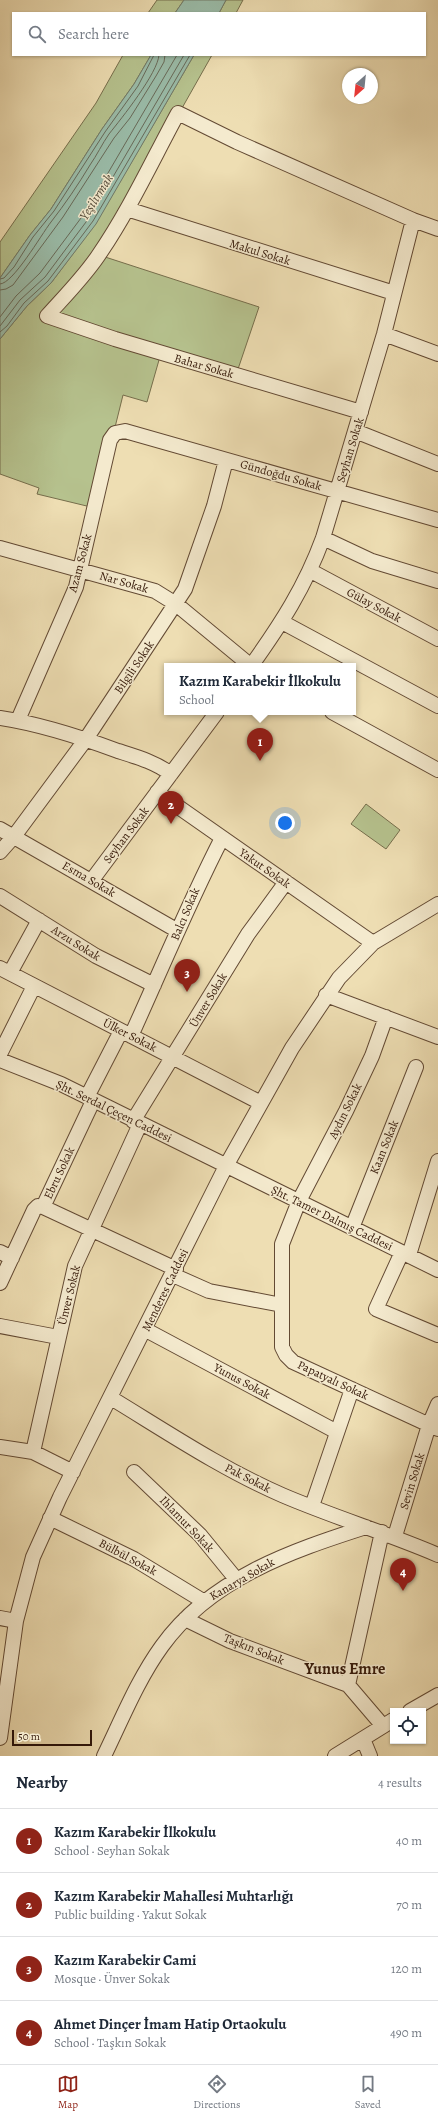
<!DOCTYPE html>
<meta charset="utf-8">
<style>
:root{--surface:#fff;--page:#f6f6f7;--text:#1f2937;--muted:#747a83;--line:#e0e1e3;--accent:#8f2418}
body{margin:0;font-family:Alegreya,serif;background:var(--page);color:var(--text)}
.controls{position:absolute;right:12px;bottom:12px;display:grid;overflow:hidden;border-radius:0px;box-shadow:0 1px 3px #0004}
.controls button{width:36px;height:36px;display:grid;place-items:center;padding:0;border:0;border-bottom:1px solid var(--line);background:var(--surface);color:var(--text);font:20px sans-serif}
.compass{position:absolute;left:342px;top:68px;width:36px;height:36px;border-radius:50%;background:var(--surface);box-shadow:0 1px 3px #0004;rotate:207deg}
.scale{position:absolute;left:12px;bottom:10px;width:80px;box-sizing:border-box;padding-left:4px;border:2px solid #351909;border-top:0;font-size:11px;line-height:14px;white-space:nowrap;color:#351909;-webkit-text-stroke:3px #f4eace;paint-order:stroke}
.you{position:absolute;left:285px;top:823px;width:14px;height:14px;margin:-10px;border:3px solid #fff;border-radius:50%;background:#1a73e8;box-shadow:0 0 0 6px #1a73e833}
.badge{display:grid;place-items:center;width:26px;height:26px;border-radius:50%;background:var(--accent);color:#fff;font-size:13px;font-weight:700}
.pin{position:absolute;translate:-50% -33px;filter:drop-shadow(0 1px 2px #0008)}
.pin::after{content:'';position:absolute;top:21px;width:14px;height:12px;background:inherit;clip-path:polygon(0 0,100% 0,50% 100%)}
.popup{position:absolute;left:164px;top:663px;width:192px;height:52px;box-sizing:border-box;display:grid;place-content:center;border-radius:0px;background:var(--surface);filter:drop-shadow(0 1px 3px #0005);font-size:13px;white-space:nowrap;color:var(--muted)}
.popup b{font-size:15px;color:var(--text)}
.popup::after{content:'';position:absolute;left:50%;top:100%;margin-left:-8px;border:8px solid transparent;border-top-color:var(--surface)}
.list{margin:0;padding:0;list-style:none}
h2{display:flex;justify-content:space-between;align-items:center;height:52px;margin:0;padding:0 16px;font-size:17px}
h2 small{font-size:13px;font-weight:400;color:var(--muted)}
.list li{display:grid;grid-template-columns:26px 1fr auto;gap:12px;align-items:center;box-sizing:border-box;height:64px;padding:0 16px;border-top:1px solid var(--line)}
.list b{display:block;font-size:15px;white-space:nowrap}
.list p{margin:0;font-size:13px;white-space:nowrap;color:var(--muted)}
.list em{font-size:13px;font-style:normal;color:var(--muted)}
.icon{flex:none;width:22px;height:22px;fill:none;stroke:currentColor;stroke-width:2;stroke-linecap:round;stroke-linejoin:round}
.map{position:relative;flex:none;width:438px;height:1756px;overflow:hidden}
.search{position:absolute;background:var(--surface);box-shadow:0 1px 3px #0004;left:12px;right:12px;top:12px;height:44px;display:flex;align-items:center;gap:10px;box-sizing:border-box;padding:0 14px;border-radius:0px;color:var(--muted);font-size:15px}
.sheet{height:308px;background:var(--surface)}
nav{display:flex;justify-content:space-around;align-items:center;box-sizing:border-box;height:56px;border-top:1px solid var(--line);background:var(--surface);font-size:11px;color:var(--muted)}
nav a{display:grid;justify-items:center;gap:2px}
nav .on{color:var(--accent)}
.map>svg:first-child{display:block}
.green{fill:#b6c28e;stroke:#766e4c}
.water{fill:#9abca9;stroke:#727b69}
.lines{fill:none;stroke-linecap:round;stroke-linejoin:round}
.shore{stroke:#686a59;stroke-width:1}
.minor-casing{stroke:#634a34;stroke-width:16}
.minor{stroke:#f4eace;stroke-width:14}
.labels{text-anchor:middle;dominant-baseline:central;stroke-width:3;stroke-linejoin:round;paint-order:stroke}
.street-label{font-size:12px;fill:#351909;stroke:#f4eace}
.water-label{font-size:13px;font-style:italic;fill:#534a39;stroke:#f4eace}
.district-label{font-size:16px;font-weight:bold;fill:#351909;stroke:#f4eace}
</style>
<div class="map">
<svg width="438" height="1756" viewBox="0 0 438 1756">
<rect width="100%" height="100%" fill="#eedeb3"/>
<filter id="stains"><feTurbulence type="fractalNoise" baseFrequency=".005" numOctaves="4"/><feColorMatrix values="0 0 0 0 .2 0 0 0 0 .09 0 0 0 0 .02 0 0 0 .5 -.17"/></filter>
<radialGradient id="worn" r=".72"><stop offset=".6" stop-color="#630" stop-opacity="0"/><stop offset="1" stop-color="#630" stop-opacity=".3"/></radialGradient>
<path class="green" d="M 157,0 L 184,0 L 175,13 L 148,13 Z
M 226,0 L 243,0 L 236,13 L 219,13 Z
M 123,55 L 151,55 L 134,84 L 102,129 L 51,209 L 30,235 L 0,278 L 0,242 L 96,103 Z
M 194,55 L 212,55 L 99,255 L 259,307 L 236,375 L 161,353 L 147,402 L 123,395 L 95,508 L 37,494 L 39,488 L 0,474 L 0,339 L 27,306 L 51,283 L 96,223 Z
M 366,804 L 400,830 L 386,849 L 351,824 Z"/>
<path class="water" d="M 184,0 L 226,0 L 219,13 L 175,13 Z
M 151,55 L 194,55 L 96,224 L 51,283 L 27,306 L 0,339 L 0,278 L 30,235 L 51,209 L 102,129 L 134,84 Z"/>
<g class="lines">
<path class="shore" d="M 0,279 L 4,278 L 14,267 L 33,237 L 54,211 L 105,132 L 138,86 L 154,55
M 0,284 C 13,284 41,235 51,222 C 65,204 78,185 90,165 C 97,155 102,144 109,134 C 121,119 158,73 159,55
M 0,290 L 6,289 L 13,285 L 63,217 L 114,138 L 130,118 L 156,76 L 164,62 L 165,55
M 0,317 L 16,296 L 40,273 L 84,214 L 177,55
M 0,326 L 20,300 L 45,277 L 89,218 L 184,55
M 0,332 L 7,326 L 24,303 L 48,281 L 93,221 L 190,55"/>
<g class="minor-casing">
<path id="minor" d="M 127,209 L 394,293
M 384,334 L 438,354
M 361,412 L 115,339 L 47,316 C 64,297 83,278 98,256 C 129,211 152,161 178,113 L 237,142 L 413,220 L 438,229
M 355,431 L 438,464
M 323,538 L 372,561 L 438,581
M 0,548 L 155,591 L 176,604 L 251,666
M 311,571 L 438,639
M 282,622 L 438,706
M 251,666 C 281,624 305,587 323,538 L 384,334 L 413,220
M 332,712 L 438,770
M 0,718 C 40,724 80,737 118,751 C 137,757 155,762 171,774
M 18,720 L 76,587 L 110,440 L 115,433 L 125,431 L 438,520
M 157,792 L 373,943
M 0,829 L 178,931
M 0,852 L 15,835 L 86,739 L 185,589 L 214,506 L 226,460
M 92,880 L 217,712
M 0,896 L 96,956 L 154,985
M 0,968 L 261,1103
M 10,973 L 39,920
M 326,995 L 438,1037
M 386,1017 L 372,1056 L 346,1111 L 299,1201 L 282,1244 L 282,1347 L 286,1355 L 293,1362 L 438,1429
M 131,1036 C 161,970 189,902 222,838
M 0,1054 L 34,986
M 0,1060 L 61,1084 L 438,1270
M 87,1097 L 121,1031
M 133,1121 L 248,934 L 286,882
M 43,1207 L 176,1269
M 352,1228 L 416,1067
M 0,1252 L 12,1258
M 402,1252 L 376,1309 L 438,1335
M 409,1255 L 438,1161
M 173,1275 L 209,1291 L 282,1305
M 0,1283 L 34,1210 L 38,1206 L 43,1207 L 93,1101
M 0,1326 L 58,1337
M 146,1330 L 337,1432
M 111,1398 C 167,1432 222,1469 282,1495 C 333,1517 387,1533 438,1555
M 0,1447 L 33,1452 L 73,1472
M 33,1452 L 75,1266 L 140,1124
M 134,1472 L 200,1535 L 236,1579
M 312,1506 L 352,1389
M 50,1518 L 134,1559 L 203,1601
M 382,1532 L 348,1685 L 383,1726
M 395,1536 L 429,1425 L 438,1404
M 0,1618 L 16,1621
M 185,1619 L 230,1641 L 348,1685
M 410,1711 L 438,1695
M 0,1738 L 16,1621 L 33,1557 L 60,1497 L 226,1166 L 292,1048 L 339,978 L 373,943 L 438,904
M 363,1739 L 370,1756
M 104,1756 C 122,1719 138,1679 162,1646 C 210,1579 291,1551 366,1527
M 335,1756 L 393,1720"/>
</g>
<use href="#minor" class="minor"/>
</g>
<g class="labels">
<g class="street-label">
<text transform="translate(260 252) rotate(17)">Makul Sokak</text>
<text transform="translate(204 366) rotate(16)">Bahar Sokak</text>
<text transform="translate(350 450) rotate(-73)">Seyhan Sokak</text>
<text transform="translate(281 475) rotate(16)">Gündoğdu Sokak</text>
<text transform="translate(80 563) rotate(-75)">Azam Sokak</text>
<text transform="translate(124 582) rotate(16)">Nar Sokak</text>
<text transform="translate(374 605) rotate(28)">Gülay Sokak</text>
<text transform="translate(134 667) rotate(-56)">Bilgili Sokak</text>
<text transform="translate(126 835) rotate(-53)">Seyhan Sokak</text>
<text transform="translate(265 868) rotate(35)">Yakut Sokak</text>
<text transform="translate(89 879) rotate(30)">Esma Sokak</text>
<text transform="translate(185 914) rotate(-67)">Balcı Sokak</text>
<text transform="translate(76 943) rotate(32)">Arzu Sokak</text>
<text transform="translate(208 1000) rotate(-59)">Ünver Sokak</text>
<text transform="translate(130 1035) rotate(27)">Ülker Sokak</text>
<text transform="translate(114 1111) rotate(26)">Şht. Serdal Çeçen Caddesi</text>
<text transform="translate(345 1111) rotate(-64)">Aydın Sokak</text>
<text transform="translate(384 1147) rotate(-68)">Kaan Sokak</text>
<text transform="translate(59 1173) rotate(-65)">Ebru Sokak</text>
<text transform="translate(332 1218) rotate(26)">Şht. Tamer Dalmış Caddesi</text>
<text transform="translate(165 1290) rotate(-64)">Menderes Caddesi</text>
<text transform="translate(69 1295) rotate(-76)">Ünver Sokak</text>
<text transform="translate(333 1380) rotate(25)">Papatyalı Sokak</text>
<text transform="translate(242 1381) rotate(28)">Yunus Sokak</text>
<text transform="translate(248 1478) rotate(27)">Pak Sokak</text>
<text transform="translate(412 1481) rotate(-73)">Sevin Sokak</text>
<text transform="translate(187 1524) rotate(46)">Ihlamur Sokak</text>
<text transform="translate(128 1557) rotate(28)">Bülbül Sokak</text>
<text transform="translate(242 1579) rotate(-30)">Kanarya Sokak</text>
<text transform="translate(254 1649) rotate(22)">Taşkın Sokak</text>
</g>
<g class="water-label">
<text transform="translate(96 197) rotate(-58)">Yeşilırmak</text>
</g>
<g class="district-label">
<text x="345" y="1669">Yunus Emre</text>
</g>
</g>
<rect width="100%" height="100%" filter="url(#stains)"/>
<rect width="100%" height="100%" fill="url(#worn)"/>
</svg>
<div class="controls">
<button><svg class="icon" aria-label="locate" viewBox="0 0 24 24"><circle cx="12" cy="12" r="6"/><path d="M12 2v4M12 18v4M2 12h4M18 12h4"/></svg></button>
</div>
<svg class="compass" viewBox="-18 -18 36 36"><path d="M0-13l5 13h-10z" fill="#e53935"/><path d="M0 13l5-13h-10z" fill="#747a83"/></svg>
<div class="scale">50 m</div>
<div class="you"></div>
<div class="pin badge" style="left:260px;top:761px">1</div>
<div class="popup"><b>Kazım Karabekir İlkokulu</b>School</div>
<div class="pin badge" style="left:171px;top:824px">2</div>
<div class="pin badge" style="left:187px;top:992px">3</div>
<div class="pin badge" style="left:403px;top:1591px">4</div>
<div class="search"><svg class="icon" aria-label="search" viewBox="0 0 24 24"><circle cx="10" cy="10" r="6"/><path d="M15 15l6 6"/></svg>Search here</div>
</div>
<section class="sheet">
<h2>Nearby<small>4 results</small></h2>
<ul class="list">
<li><span class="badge">1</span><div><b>Kazım Karabekir İlkokulu</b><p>School · Seyhan Sokak</p></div><em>40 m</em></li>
<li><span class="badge">2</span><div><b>Kazım Karabekir Mahallesi Muhtarlığı</b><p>Public building · Yakut Sokak</p></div><em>70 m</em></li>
<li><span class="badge">3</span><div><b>Kazım Karabekir Cami</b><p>Mosque · Ünver Sokak</p></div><em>120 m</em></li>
<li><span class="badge">4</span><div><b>Ahmet Dinçer İmam Hatip Ortaokulu</b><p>School · Taşkın Sokak</p></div><em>490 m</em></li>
</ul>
</section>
<nav>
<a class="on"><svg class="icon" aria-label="map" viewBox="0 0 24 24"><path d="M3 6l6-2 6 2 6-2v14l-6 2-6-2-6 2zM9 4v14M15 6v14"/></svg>Map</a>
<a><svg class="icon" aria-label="directions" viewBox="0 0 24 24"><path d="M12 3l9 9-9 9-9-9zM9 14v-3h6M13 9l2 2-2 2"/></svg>Directions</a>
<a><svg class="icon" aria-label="saved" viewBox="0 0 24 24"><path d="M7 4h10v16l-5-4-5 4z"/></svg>Saved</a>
</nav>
